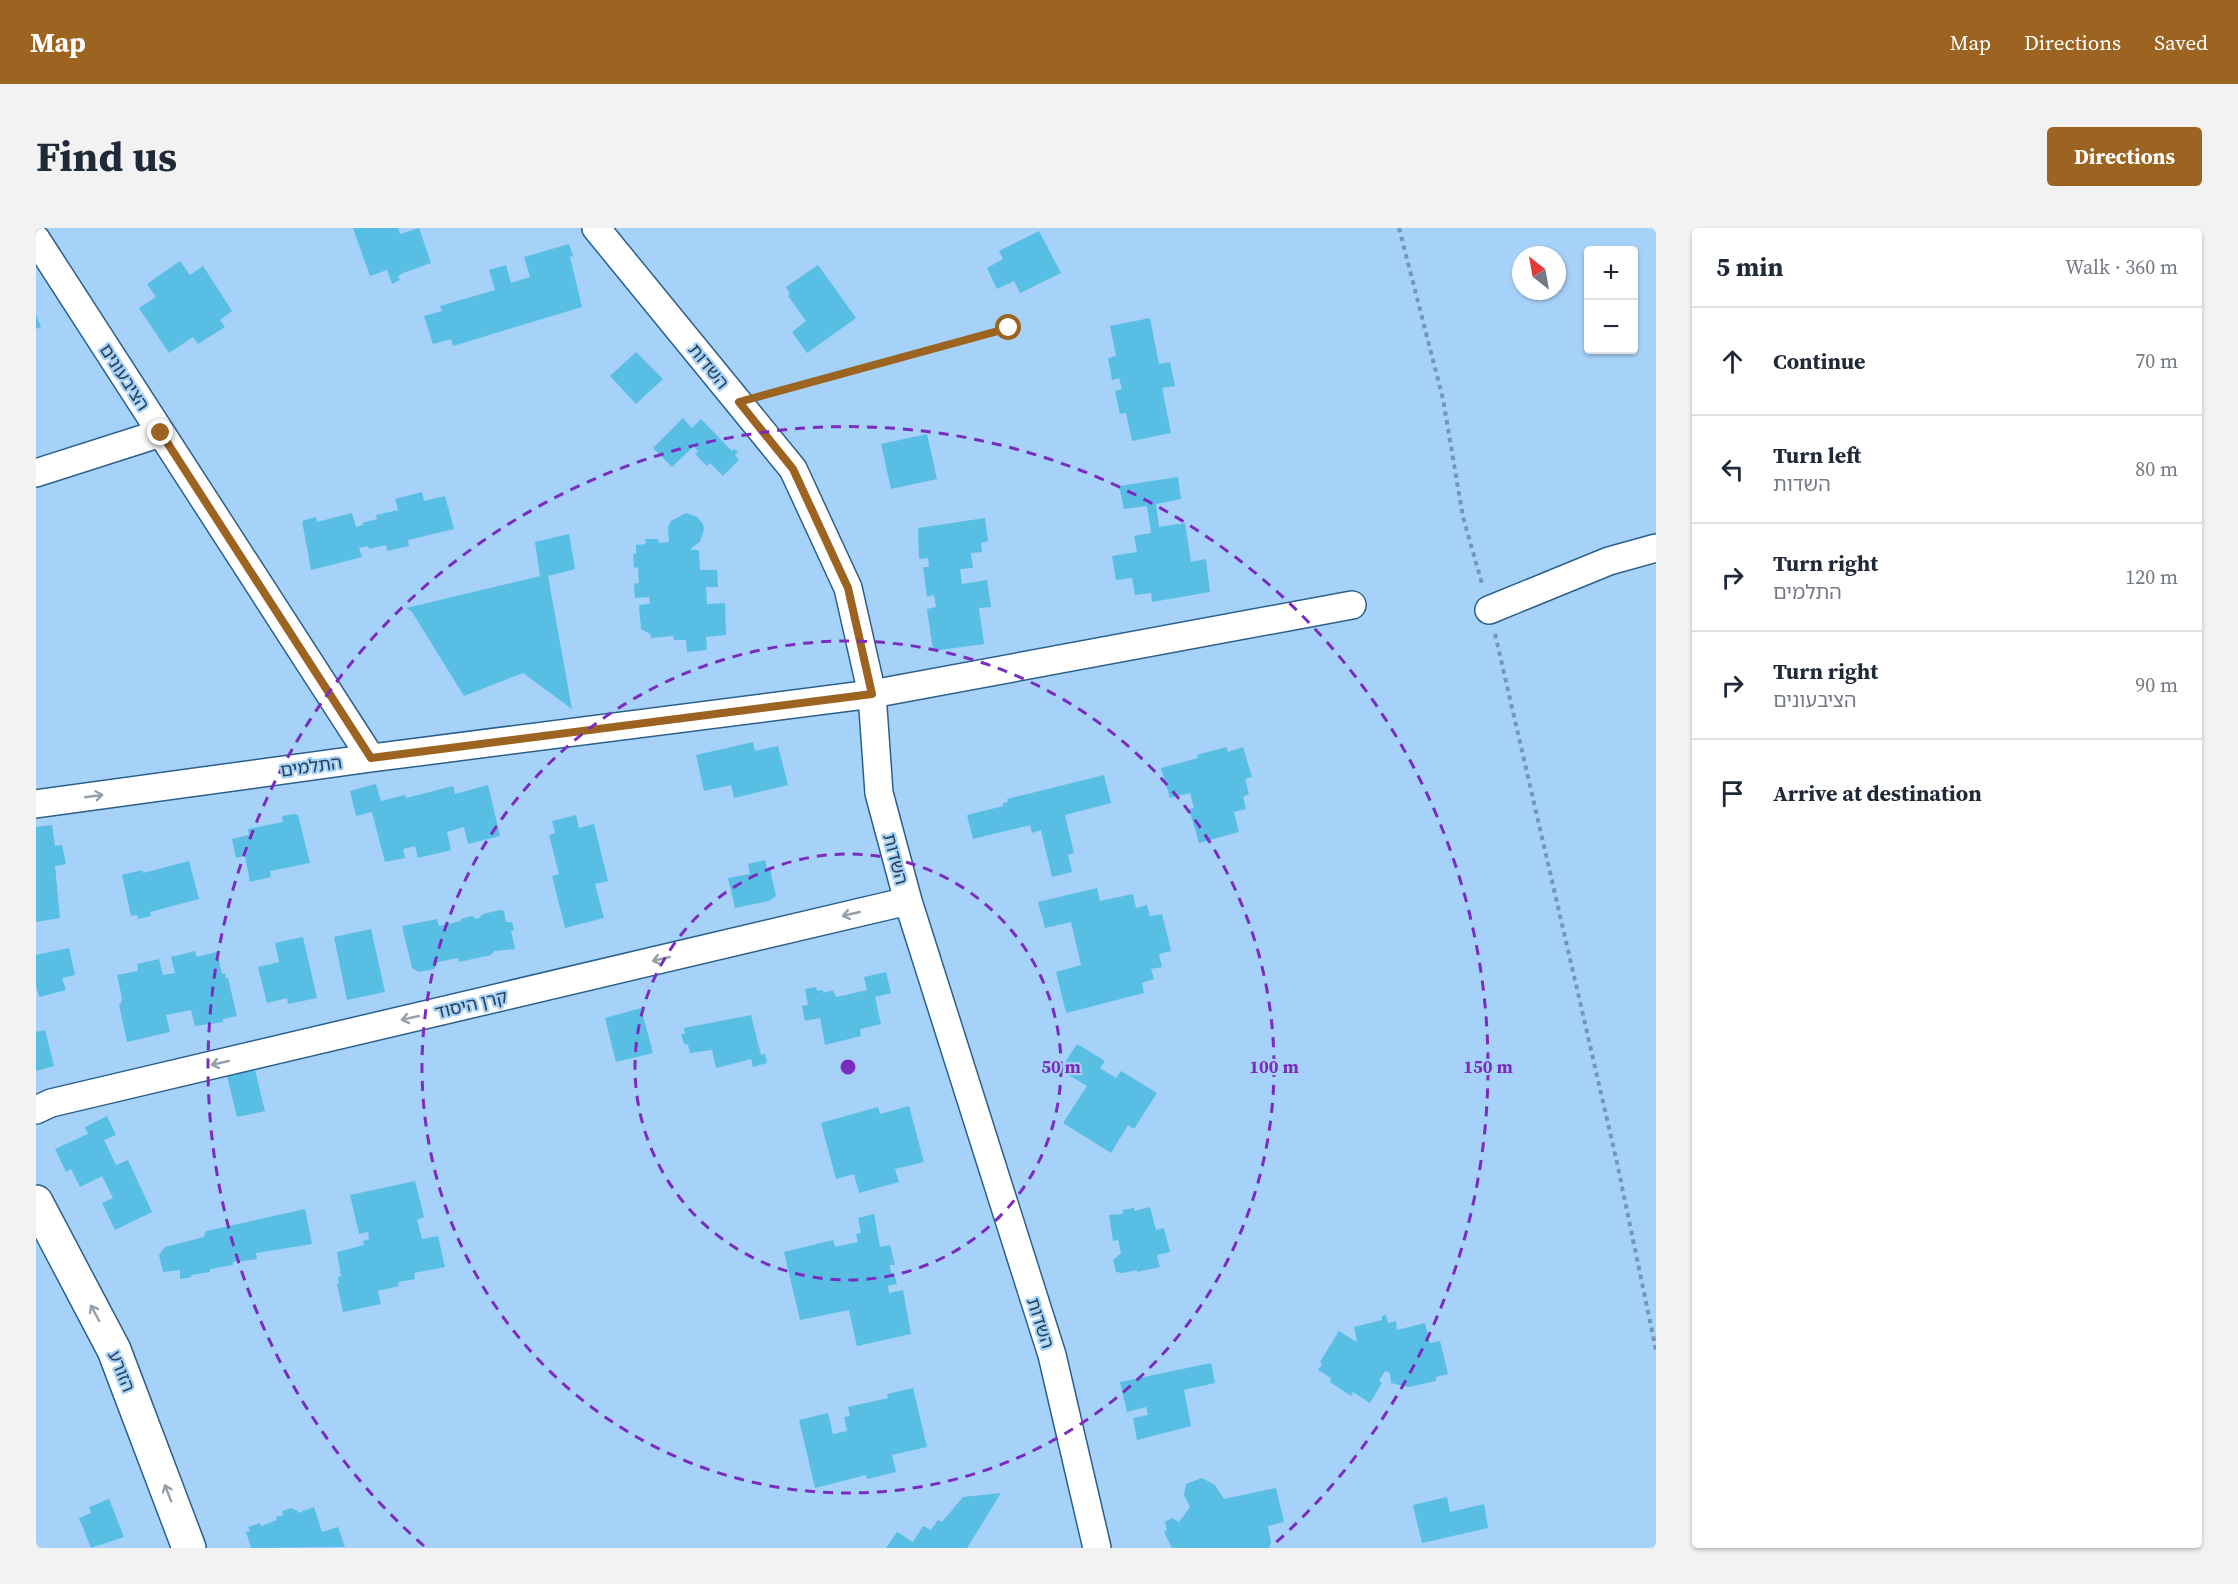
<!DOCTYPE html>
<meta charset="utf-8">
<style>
:root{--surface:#fff;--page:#f2f2f3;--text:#1f2937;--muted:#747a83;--line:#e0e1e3;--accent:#9c6321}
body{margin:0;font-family:"Source Serif 4","Noto Sans Hebrew",serif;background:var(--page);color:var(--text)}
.controls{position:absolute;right:18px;top:18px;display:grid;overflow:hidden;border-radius:6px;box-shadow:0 2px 4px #0004}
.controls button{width:54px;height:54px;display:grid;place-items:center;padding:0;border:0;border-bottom:2px solid var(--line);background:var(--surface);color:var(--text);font:30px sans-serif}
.compass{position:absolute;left:1476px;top:18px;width:54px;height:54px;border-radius:50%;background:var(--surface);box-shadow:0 2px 4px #0004;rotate:329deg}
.stop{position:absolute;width:18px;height:18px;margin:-14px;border:4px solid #9c6321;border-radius:50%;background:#fff}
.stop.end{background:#9c6321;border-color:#fff;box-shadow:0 2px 6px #0008}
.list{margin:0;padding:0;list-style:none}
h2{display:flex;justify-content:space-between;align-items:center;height:78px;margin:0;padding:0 24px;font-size:26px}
h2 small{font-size:20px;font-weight:400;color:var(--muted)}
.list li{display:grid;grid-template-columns:39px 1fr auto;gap:18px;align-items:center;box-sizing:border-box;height:108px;padding:0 24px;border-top:2px solid var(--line)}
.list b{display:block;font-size:22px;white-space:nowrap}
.list p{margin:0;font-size:20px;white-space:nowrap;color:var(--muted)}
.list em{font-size:20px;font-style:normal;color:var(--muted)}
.icon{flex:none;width:33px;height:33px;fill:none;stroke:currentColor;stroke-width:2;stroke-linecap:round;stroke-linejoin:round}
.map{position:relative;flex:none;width:1620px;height:1320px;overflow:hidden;border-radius:6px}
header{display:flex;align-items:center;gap:36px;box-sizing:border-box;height:84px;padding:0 30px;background:var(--accent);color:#fff}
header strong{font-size:28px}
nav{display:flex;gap:33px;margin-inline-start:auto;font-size:21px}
.intro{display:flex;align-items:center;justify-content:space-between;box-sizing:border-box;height:144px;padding:0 36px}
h1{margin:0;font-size:42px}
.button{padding:15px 27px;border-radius:6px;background:var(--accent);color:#fff;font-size:21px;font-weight:700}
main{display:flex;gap:36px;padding:0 36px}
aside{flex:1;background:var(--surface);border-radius:6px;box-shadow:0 2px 4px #0004}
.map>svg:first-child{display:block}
.building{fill:#58bee4}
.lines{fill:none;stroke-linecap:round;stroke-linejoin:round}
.minor-casing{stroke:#2b608b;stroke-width:30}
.tertiary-casing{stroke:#2b608b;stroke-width:36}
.path{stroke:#7497b6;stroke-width:4;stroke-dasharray:4.5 4.5;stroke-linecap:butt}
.minor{stroke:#fff;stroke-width:27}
.tertiary{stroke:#fff;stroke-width:33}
.oneway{stroke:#94a0a9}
.route{stroke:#9c6321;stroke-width:8}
.ring{fill:none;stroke:#7b2cbf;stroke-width:3;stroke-dasharray:10 8}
.labels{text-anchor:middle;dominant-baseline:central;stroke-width:4.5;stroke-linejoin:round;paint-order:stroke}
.street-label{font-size:18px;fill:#294053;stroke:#a6d2f9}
.centre{fill:#7b2cbf;stroke:#a6d2f9;stroke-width:3}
.ring-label{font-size:18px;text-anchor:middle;font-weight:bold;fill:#7b2cbf;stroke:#a6d2f9;stroke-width:4.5;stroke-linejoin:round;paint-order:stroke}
</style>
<header>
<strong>Map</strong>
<nav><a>Map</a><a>Directions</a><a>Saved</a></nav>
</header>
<div class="intro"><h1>Find us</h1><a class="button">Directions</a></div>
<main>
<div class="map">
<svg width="1620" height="1320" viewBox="0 0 1620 1320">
<rect width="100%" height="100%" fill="#a6d2f9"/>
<path class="building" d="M 317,0 L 362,0 L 364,6 L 383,0 L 395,35 L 367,45 L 362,48 L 364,52 L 356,56 L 351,42 L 334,48 Z
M 1003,3 L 1025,45 L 984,65 L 978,53 L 961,61 L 951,40 L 967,31 L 963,23 Z
M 533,16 L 537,28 L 534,29 L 546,79 L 417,118 L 415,111 L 397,116 L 388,88 L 406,83 L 404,78 L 459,62 L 453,42 L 470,37 L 475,55 L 494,49 L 488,29 Z
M 144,33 L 154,47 L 167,38 L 196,83 L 184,92 L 189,99 L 162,116 L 157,109 L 133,125 L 103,80 L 120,69 L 111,56 Z
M 782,37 L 820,90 L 771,125 L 756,104 L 770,93 L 752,68 L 754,66 L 750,59 Z
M 0,87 L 5,99 L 0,101 Z
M 1114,90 L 1123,136 L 1134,134 L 1139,158 L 1126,160 L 1135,205 L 1096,213 L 1090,185 L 1084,186 L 1079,163 L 1086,161 L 1083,150 L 1076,152 L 1072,130 L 1080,128 L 1074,98 Z
M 600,124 L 627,151 L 600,176 L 574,148 Z
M 647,190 L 656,200 L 665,191 L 696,223 L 698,221 L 702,224 L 699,227 L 703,232 L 687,248 L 674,235 L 671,238 L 659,226 L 662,224 L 658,218 L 636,239 L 617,220 Z
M 891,206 L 901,251 L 855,261 L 845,216 Z
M 1142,249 L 1145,271 L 1120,276 L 1123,299 L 1149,295 L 1155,334 L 1170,331 L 1174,364 L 1116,374 L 1115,365 L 1099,367 L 1096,350 L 1080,352 L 1076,328 L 1101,324 L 1098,308 L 1115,305 L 1111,278 L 1088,281 L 1083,258 Z
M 386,264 L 388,273 L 409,268 L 418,301 L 372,312 L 373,318 L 351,323 L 350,317 L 333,321 L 332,318 L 323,320 L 326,329 L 275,342 L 266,293 L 280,289 L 281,294 L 316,285 L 320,299 L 327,297 L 326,295 L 341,291 L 340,287 L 362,282 L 359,271 Z
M 650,285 L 661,289 L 667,296 L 668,301 L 664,314 L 655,320 L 656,322 L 663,322 L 664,342 L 681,342 L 682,359 L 670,359 L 671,376 L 689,375 L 690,407 L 670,409 L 671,422 L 651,424 L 650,412 L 638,412 L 637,408 L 615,410 L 614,406 L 605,401 L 603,377 L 614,376 L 613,369 L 599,370 L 598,356 L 603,355 L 602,339 L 598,340 L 597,326 L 600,326 L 600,317 L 610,316 L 609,311 L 622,311 L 623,315 L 633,314 L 632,299 L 635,293 Z
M 949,290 L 952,313 L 945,315 L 946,324 L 935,325 L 937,340 L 924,341 L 926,356 L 951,352 L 955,379 L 943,380 L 948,416 L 897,423 L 891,381 L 900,379 L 898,367 L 891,369 L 887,339 L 893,339 L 892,330 L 883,331 L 882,300 Z
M 533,306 L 539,341 L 512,348 L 536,481 L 487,445 L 428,468 L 376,384 L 370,380 L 504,348 L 499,314 Z
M 717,514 L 719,523 L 742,518 L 752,557 L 698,570 L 695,557 L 668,563 L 660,527 Z
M 1190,519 L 1192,524 L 1207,519 L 1216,549 L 1209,551 L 1213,566 L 1207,569 L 1210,581 L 1198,584 L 1203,604 L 1163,615 L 1153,581 L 1158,580 L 1154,565 L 1134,570 L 1125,540 L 1162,530 L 1161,527 Z
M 1068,547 L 1075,575 L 1029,587 L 1038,625 L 1032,627 L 1036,644 L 1016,649 L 1005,602 L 996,605 L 994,597 L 937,611 L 931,587 L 967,578 L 967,575 L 972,574 L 971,571 Z
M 340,556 L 345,573 L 369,567 L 370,570 L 417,558 L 419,566 L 452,557 L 464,608 L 432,616 L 428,599 L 411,604 L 415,622 L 382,630 L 379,618 L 367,621 L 369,630 L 349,634 L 336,584 L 320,588 L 314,563 Z
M 259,586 L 262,587 L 274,635 L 234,643 L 235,649 L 214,654 L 209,628 L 200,630 L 196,611 L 213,607 L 212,601 L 247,594 L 246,588 Z
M 540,587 L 543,600 L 558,596 L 572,653 L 559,656 L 568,690 L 529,700 L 516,648 L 523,646 L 513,607 L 519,605 L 516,593 Z
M 16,597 L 19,618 L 26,617 L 30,636 L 19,638 L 24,690 L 0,694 L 0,599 Z
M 729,632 L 731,641 L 734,641 L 740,668 L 733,673 L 699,680 L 692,650 L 714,646 L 712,636 Z
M 153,633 L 163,671 L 114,684 L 115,688 L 102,691 L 101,687 L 95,688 L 86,647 L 106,642 L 107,645 Z
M 1061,660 L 1064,673 L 1097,666 L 1100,680 L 1111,677 L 1114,688 L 1126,686 L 1135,723 L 1123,726 L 1126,739 L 1115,741 L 1118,751 L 1106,755 L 1108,765 L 1030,785 L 1020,744 L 1045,737 L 1035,694 L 1009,700 L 1002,674 Z
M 463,682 L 468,683 L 470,694 L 476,694 L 478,702 L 475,703 L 479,721 L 458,723 L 455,727 L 423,734 L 422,730 L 402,734 L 398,741 L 383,744 L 376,740 L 366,698 L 401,691 L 403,698 L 425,693 L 425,691 L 436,688 L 440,691 L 443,690 L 447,686 Z
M 335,701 L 349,764 L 311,772 L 298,709 Z
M 267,709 L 281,770 L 252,776 L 251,770 L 231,775 L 222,739 L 243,734 L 239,715 Z
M 33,720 L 39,747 L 26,750 L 30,762 L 3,769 L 0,758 L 0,727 Z
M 159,723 L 161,729 L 181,724 L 186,746 L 189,745 L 190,750 L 192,750 L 201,788 L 187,791 L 187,794 L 159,798 L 155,782 L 130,787 L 134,804 L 91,814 L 83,776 L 85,775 L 86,770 L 81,747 L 102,743 L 101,736 L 123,731 L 127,747 L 139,745 L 135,729 Z
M 850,744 L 855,765 L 839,769 L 845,796 L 824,801 L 825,808 L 789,817 L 784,790 L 769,793 L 766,778 L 772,777 L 769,761 L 780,759 L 781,763 L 787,762 L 787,765 L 797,762 L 800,769 L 810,767 L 831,762 L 828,749 Z
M 605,780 L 617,825 L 580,834 L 569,790 Z
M 715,787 L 725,827 L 729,826 L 731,835 L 717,839 L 715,831 L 680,840 L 676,822 L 654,825 L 652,817 L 648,816 L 645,806 L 649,806 L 648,800 Z
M 9,802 L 18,838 L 0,843 L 0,804 Z
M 1041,816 L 1069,833 L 1064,840 L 1080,850 L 1085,843 L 1121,865 L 1098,901 L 1092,897 L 1075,925 L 1027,895 L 1051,858 L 1024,842 Z
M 219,842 L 229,883 L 201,889 L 191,848 Z
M 873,878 L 888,934 L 859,941 L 863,954 L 823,965 L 818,946 L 800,951 L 785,895 L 842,879 L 844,886 Z
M 71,888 L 80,907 L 68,912 L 80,937 L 92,932 L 116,984 L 79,1002 L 66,975 L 77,970 L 66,948 L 44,959 L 35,941 L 30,944 L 19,921 L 52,906 L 49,899 Z
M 379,953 L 388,989 L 381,992 L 386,1011 L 402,1008 L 409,1039 L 378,1045 L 379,1051 L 362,1054 L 363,1058 L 342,1063 L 345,1076 L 307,1084 L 301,1056 L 303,1055 L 302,1049 L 305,1048 L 301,1024 L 328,1017 L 327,1013 L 333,1011 L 332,1004 L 323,1006 L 314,967 Z
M 1114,979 L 1120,1002 L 1128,1000 L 1134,1024 L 1121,1027 L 1124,1039 L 1101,1044 L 1101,1042 L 1087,1045 L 1080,1044 L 1077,1032 L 1085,1025 L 1082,1012 L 1077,1013 L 1073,987 L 1087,986 L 1086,982 L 1098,980 L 1098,983 Z
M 269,981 L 276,1016 L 220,1025 L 221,1031 L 197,1034 L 197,1037 L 174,1041 L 174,1044 L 155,1047 L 156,1049 L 144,1051 L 144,1042 L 127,1044 L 123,1027 L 129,1019 L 168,1009 L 170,1003 Z
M 838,986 L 844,1019 L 854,1017 L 859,1037 L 854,1037 L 855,1045 L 858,1045 L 861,1056 L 852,1058 L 853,1065 L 867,1062 L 875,1106 L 821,1118 L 813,1082 L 764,1092 L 748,1024 L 797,1012 L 799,1019 L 822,1014 L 820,1006 L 825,1005 L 822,990 Z
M 1350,1087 L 1352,1095 L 1360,1093 L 1361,1102 L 1389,1095 L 1394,1115 L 1404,1113 L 1412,1146 L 1400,1149 L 1400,1153 L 1373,1159 L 1355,1155 L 1354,1145 L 1349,1143 L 1343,1153 L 1346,1155 L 1334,1175 L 1317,1164 L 1315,1168 L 1294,1154 L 1295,1150 L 1282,1142 L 1286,1136 L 1284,1134 L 1303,1103 L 1319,1113 L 1321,1113 L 1318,1099 L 1346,1092 L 1346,1088 Z
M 1175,1135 L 1179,1155 L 1148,1162 L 1155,1198 L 1101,1212 L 1097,1190 L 1112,1187 L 1110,1179 L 1091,1184 L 1084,1154 Z
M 877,1160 L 891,1219 L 856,1227 L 860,1244 L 831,1251 L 830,1247 L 779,1260 L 763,1192 L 792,1185 L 797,1206 L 811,1203 L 808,1189 L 814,1188 L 812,1179 L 852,1170 L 851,1166 Z
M 1166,1250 L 1179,1257 L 1188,1271 L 1240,1260 L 1248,1294 L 1232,1298 L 1235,1315 L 1233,1320 L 1136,1320 L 1128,1304 L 1131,1302 L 1129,1294 L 1136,1290 L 1143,1294 L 1154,1279 L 1148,1267 L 1150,1256 Z
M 965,1265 L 931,1320 L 850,1320 L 861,1304 L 877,1314 L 887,1298 L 895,1302 L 902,1292 L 906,1294 L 927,1269 Z
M 1411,1269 L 1414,1284 L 1448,1276 L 1452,1300 L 1386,1315 L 1377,1277 Z
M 73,1271 L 88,1309 L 55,1320 L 43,1290 L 55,1285 L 53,1279 Z
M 278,1279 L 286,1304 L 302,1299 L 309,1319 L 215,1320 L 210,1304 L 214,1303 L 212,1299 L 224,1295 L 225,1298 L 241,1292 L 240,1289 L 247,1287 L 246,1283 L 256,1280 L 258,1282 L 261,1282 L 262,1285 Z"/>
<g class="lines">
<g class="minor-casing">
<path id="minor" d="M 560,0 L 757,241 L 812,360 L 836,466 L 843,565 L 872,673 L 1016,1127 L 1061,1320
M 0,11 L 335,530
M 0,245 L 125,205
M 1453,382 L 1573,333 L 1620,320
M 0,576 L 335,530 L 836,466 L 1316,377
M 0,882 L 15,875 L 872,673"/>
</g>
<g class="tertiary-casing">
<path id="tertiary" d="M 0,974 L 78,1122 L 153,1320"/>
</g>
<path class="path" d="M 1363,0 L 1407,171 L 1427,289 L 1446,356
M 732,166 L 973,100
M 1459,406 L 1580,930 L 1620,1122"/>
<use href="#minor" class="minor"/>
<use href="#tertiary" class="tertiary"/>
</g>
<defs><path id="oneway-shaft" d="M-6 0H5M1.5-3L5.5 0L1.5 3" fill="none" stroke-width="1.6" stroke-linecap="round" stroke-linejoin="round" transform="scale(1.5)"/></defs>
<g class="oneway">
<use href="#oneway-shaft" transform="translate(58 568) rotate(-8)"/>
<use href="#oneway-shaft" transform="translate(815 686) rotate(167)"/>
<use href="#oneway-shaft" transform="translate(625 731) rotate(167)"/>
<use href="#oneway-shaft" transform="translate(374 790) rotate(167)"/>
<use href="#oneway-shaft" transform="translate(184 835) rotate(167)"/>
<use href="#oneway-shaft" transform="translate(59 1085) rotate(-118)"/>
<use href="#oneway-shaft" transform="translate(132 1265) rotate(-111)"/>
</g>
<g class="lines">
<path class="route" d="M 125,205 L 335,530 L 836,466 L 812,360 L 757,241 L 703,174 L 973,100"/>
</g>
<g class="ring">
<circle cx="812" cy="839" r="213"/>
<circle cx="812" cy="839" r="426"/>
<path d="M388 1318A640 640 0 1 1 1236 1318"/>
</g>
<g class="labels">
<g class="street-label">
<text transform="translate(673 138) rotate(51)">השדות</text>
<text transform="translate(89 149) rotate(57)">הציבעונים</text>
<text transform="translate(275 538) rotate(-8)">התלמים</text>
<text transform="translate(860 631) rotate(75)">השדות</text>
<text transform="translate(435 776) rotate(-13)">קרן היסוד</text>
<text transform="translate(1005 1095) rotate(72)">השדות</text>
<text transform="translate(86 1143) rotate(68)">הזורע</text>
</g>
</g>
<circle cx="812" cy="839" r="9" class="centre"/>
<g class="ring-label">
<text x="1025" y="845">50 m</text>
<text x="1238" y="845">100 m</text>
<text x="1452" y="845">150 m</text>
</g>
</svg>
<div class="controls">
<button>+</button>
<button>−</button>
</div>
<svg class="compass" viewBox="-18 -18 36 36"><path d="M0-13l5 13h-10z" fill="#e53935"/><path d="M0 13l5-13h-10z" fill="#747a83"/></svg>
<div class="stop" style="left:973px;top:100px"></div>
<div class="stop end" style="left:125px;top:205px"></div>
</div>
<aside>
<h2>5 min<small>Walk · 360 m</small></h2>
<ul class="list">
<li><svg class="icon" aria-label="ahead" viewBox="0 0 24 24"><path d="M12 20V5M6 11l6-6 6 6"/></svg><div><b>Continue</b></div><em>70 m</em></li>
<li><svg class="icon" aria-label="left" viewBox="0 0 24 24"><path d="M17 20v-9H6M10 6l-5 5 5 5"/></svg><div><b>Turn left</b><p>השדות</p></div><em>80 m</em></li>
<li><svg class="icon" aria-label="right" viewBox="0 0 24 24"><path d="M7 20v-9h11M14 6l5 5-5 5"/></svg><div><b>Turn right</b><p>התלמים</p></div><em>120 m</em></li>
<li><svg class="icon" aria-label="right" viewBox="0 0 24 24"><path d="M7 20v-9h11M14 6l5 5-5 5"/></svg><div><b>Turn right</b><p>הציבעונים</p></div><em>90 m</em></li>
<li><svg class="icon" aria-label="arrive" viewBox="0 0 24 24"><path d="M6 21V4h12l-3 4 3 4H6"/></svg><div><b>Arrive at destination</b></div></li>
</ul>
</aside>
</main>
